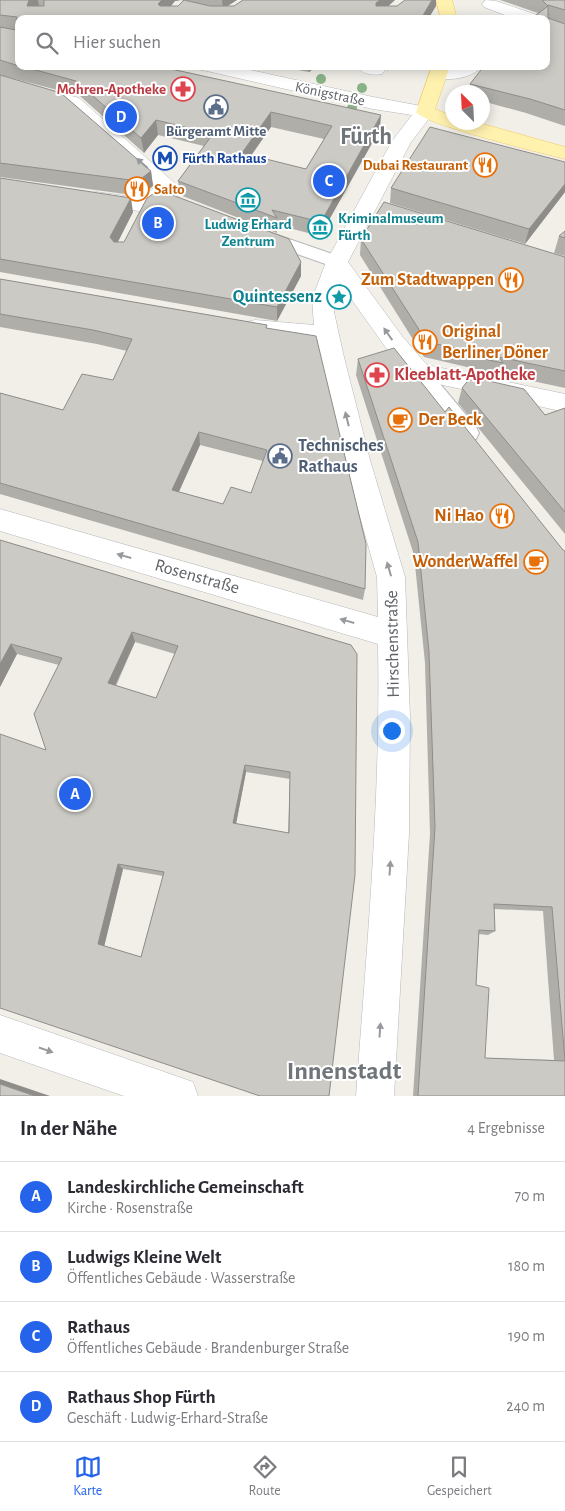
<!DOCTYPE html>
<html lang="de">
<meta charset="utf-8">
<style>
:root{--surface:#fff;--page:#f7f7f7;--text:#2b2b33;--muted:#7c7c81;--line:#e1e1e2;--accent:#2563eb}
body{margin:0;font-family:"Alegreya Sans",sans-serif;background:var(--page);color:var(--text)}
.compass{position:absolute;left:445px;top:85px;width:45px;height:45px;border-radius:50%;background:var(--surface);box-shadow:0 2px 12px #0003;rotate:336deg}
.you{position:absolute;left:391px;top:730px;width:18px;height:18px;margin:-12px;border:4px solid #fff;border-radius:50%;background:#1a73e8;box-shadow:0 0 0 8px #1a73e833}
.badge{display:grid;place-items:center;width:32px;height:32px;border-radius:50%;background:var(--accent);color:#fff;font-size:16px;font-weight:700}
.pin{position:absolute;translate:-50% -50%;border:2px solid #fff;box-shadow:0 1px 5px #0006}
.list{margin:0;padding:0;list-style:none}
h2{display:flex;justify-content:space-between;align-items:center;height:65px;margin:0;padding:0 20px;font-size:21px}
h2 small{font-size:16px;font-weight:400;color:var(--muted)}
.list li{display:grid;grid-template-columns:32px 1fr auto;gap:15px;align-items:center;box-sizing:border-box;height:70px;padding:0 20px;border-top:1px solid var(--line)}
.list b{display:block;font-size:19px;white-space:nowrap}
.list p{margin:0;font-size:16px;white-space:nowrap;color:var(--muted)}
.list em{font-size:16px;font-style:normal;color:var(--muted)}
.icon{flex:none;width:28px;height:28px;fill:none;stroke:currentColor;stroke-width:2;stroke-linecap:round;stroke-linejoin:round}
.map{position:relative;flex:none;width:565px;height:1096px;overflow:hidden}
.search{position:absolute;background:var(--surface);box-shadow:0 2px 12px #0003;left:15px;right:15px;top:15px;height:55px;display:flex;align-items:center;gap:12px;box-sizing:border-box;padding:0 18px;border-radius:10px;color:var(--muted);font-size:19px}
.sheet{height:345px;background:var(--surface)}
nav{display:flex;justify-content:space-around;align-items:center;box-sizing:border-box;height:70px;border-top:1px solid var(--line);background:var(--surface);font-size:14px;color:var(--muted)}
nav a{display:grid;justify-items:center;gap:2px}
nav .on{color:var(--accent)}
.map>svg:first-child{display:block}
.lines{fill:none;stroke-linecap:round;stroke-linejoin:round}
.pedestrian-casing{stroke:#b5b8bc;stroke-width:2}
.minor-casing{stroke:#b5b8bc;stroke-width:1}
.primary-casing{stroke:#f2c960;stroke-width:1}
.pedestrian{fill:#fff;fill-rule:evenodd}
.minor{fill:#fff;fill-rule:evenodd}
.primary{fill:#fff2af;fill-rule:evenodd}
.tree{fill:#89b387}
.wall{fill:#afaea9;fill-rule:evenodd}
.shaded-wall{fill:#8f8d8a}
.building{fill:#cccac5;stroke:#8f8d8a;fill-rule:evenodd}
.oneway{fill:#979a9d}
.labels{text-anchor:middle;dominant-baseline:central;stroke-width:4;stroke-linejoin:round;paint-order:stroke}
.far-health-label{font-size:15px;font-weight:bold;fill:#be3a42;stroke:#fff;text-anchor:end}
.far-street-label{font-size:15px;fill:#5f6368;stroke:#fff}
.far-service-label{font-size:15px;font-weight:bold;fill:#4e5e75;stroke:#fff}
.far-transit-label{font-size:15px;font-weight:bold;fill:#164399;stroke:#fff;text-anchor:start}
.far-food-label{font-size:15px;font-weight:bold;fill:#c56008;stroke:#fff;text-anchor:end}
.far-culture-label{font-size:15px;font-weight:bold;fill:#0d838f;stroke:#fff;text-anchor:start}
.food-label{font-size:18px;font-weight:bold;fill:#c56008;stroke:#fff;text-anchor:end}
.culture-label{font-size:18px;font-weight:bold;fill:#0d838f;stroke:#fff;text-anchor:end}
.health-label{font-size:18px;font-weight:bold;fill:#be3a42;stroke:#fff;text-anchor:start}
.service-label{font-size:18px;font-weight:bold;fill:#4e5e75;stroke:#fff;text-anchor:start}
.street-label{font-size:18px;fill:#5f6368;stroke:#fff}
.far-town-label{font-size:24px;font-weight:bold;fill:#70757a;stroke:#fff}
.near-district-label{font-size:26px;font-weight:bold;fill:#70757a;stroke:#fff}
</style>
<div class="map">
<svg width="565" height="1096" viewBox="0 0 565 1096">
<rect width="100%" height="100%" fill="#f1efe8"/>
<g class="lines">
<g class="pedestrian-casing">
<path id="pedestrian" d="M 263,230 L 344,258 L 346,262 L 344,266 L 337,268 L 257,240 L 254,236 L 257,232 Z
M 419,364 L 426,367 L 476,427 L 479,433 L 476,439 L 468,442 L 460,439 L 412,377 L 409,372 L 412,367 Z"/>
</g>
<g class="minor-casing">
<path id="minor" d="M 486,0 L 496,1 L 537,15 L 539,19 L 515,19 L 484,7 L 482,4 Z
M 198,66 L 232,66 L 373,97 L 432,108 L 434,112 L 411,142 L 348,262 L 402,336 L 427,365 L 565,394 L 565,412 L 411,378 L 386,348 L 340,283 L 334,299 L 334,312 L 343,353 L 370,460 L 405,577 L 410,718 L 409,833 L 394,1096 L 356,1096 C 367,945 381,795 378,644 L 0,531 L 0,509 L 378,617 L 377,577 L 344,460 L 317,342 L 255,336 L 247,334 L 243,328 L 247,322 L 255,320 L 314,325 L 312,299 L 326,262 L 392,141 L 412,115 L 373,109 L 207,71 L 201,70 Z
M 356,66 L 382,66 L 385,70 L 382,74 C 374,76 361,74 356,66 Z
M 458,66 L 482,66 C 473,79 447,81 433,78 L 430,74 L 433,70 Z
M 0,76 L 79,98 L 178,186 L 152,210 L 145,212 L 89,203 L 86,198 L 89,193 L 96,192 L 141,198 L 156,186 L 65,106 L 0,87 Z
M 0,1015 L 179,1077 L 193,1082 L 198,1096 L 124,1096 L 0,1053 Z"/>
</g>
<g class="primary-casing">
<path id="primary" d="M 436,0 L 452,0 L 457,19 L 441,19 Z
M 432,66 L 450,66 L 435,109 L 452,116 L 452,122 L 476,122 L 565,147 L 565,159 C 543,153 425,125 416,112 Z"/>
</g>
<use href="#pedestrian" class="pedestrian"/>
<use href="#minor" class="minor"/>
<use href="#primary" class="primary"/>
</g>
<g class="tree">
<circle cx="321" cy="79" r="5"/>
<circle cx="362" cy="88" r="5"/>
<circle cx="352" cy="108" r="5"/>
</g>
<path class="wall" d="M 0,0 L 237,0 L 227,6 L 234,6 L 243,0 L 395,0 L 388,6 L 436,6 L 428,19 L 19,19 L 19,66 L 167,66 L 167,68 L 380,129 L 320,236 L 277,225 L 277,233 L 180,195 L 178,181 L 204,146 L 158,135 L 144,153 L 80,96 L 0,75 ZM 181,0 L 184,1 L 178,6 L 171,6 L 175,1 ZM 271,127 L 324,139 L 306,169 L 251,156 Z
M 500,0 L 565,0 L 565,126 L 526,113 L 482,101 L 482,92 L 468,92 L 470,84 L 538,13 Z
M 276,66 L 317,66 L 309,72 Z
M 0,75 L 151,171 L 153,186 L 140,196 L 0,177 Z
M 565,162 L 565,192 L 525,244 L 390,203 L 391,188 Z
M 0,178 L 133,212 L 118,242 L 301,262 L 301,276 L 277,321 L 0,272 Z
M 565,231 L 565,256 L 554,253 L 559,236 Z
M 361,239 L 565,257 L 565,388 L 500,374 L 498,378 L 479,374 L 480,370 L 424,357 L 360,255 Z
M 0,279 L 267,325 L 267,328 L 365,589 L 363,600 L 0,494 L 0,393 L 63,410 L 113,380 L 127,351 L 97,344 L 0,327 ZM 200,445 L 263,461 L 251,493 L 223,504 L 179,492 Z
M 358,359 L 445,412 L 563,550 L 565,1096 L 413,1096 L 430,834 L 425,663 L 414,555 L 356,375 ZM 494,909 L 543,911 L 554,1060 L 485,1058 L 476,985 L 479,934 L 488,935 L 495,931 Z
M 462,388 L 545,415 L 565,408 L 565,534 L 458,403 Z
M 0,540 L 351,645 L 329,1096 L 0,1008 L 46,750 L 59,665 L 17,654 L 0,687 ZM 135,642 L 175,654 L 156,698 L 116,686 ZM 246,772 L 290,779 L 288,833 L 236,824 ZM 123,869 L 163,876 L 141,957 L 104,946 Z"/>
<path class="shaded-wall" d="M 29,0 L 38,0 L 40,11 L 27,6 Z
M 162,0 L 181,0 L 175,1 L 160,19 L 158,4 Z
M 222,0 L 237,0 L 223,9 Z
M 380,0 L 395,0 L 375,18 L 376,3 Z
M 432,0 L 436,0 L 436,6 L 428,19 L 421,19 Z
M 309,66 L 317,66 L 309,72 Z
M 387,66 L 391,66 L 387,71 Z
M 271,112 L 271,127 L 242,168 L 242,153 Z
M 381,115 L 380,129 L 320,236 L 321,222 Z
M 156,120 L 158,135 L 144,153 L 141,138 Z
M 151,171 L 153,186 L 140,196 L 138,181 Z
M 565,184 L 565,192 L 525,244 L 529,229 Z
M 131,198 L 133,212 L 113,251 L 110,237 Z
M 301,262 L 301,276 L 277,321 L 277,307 Z
M 199,432 L 200,445 L 174,502 L 172,490 Z
M 132,632 L 135,642 L 112,692 L 108,683 Z
M 11,644 L 17,654 L 0,687 L 0,664 Z
M 245,765 L 246,772 L 235,829 L 233,823 Z
M 118,864 L 123,869 L 104,947 L 98,944 Z
M 0,1079 L 50,1096 L 35,1096 L 0,1084 Z"/>
<path class="building" d="M 0,0 L 29,0 L 27,6 L 44,6 L 44,0 L 162,0 L 158,4 L 160,6 L 178,6 L 184,0 L 210,6 L 234,6 L 243,0 L 380,0 L 376,3 L 376,6 L 397,6 L 405,0 L 432,0 L 421,19 L 19,19 L 19,66 L 0,60 L 0,27 L 16,30 L 17,17 L 0,15 Z
M 542,0 L 565,0 L 565,10 L 548,5 L 548,18 L 565,24 L 565,110 L 530,99 L 470,84 L 484,66 L 546,66 L 546,19 L 531,19 L 548,6 Z
M 21,66 L 162,66 L 162,67 L 381,115 L 321,222 L 272,210 L 277,218 L 178,181 L 213,134 L 156,120 L 141,138 L 76,81 ZM 271,112 L 332,126 L 306,169 L 242,153 Z
M 0,75 L 61,93 L 151,171 L 138,181 L 0,163 Z
M 430,127 L 565,162 L 565,184 L 529,229 L 391,188 Z
M 0,178 L 131,198 L 110,237 L 114,242 L 124,242 L 147,198 L 159,190 L 289,239 L 301,262 L 277,307 L 0,259 Z
M 384,202 L 565,257 L 565,371 L 499,357 L 503,363 L 484,359 L 487,355 L 427,342 L 361,239 Z
M 565,231 L 565,238 L 559,236 Z
M 0,279 L 267,325 L 266,328 L 316,336 L 366,544 L 365,589 L 0,483 L 0,393 L 63,410 L 82,374 L 113,380 L 132,339 L 93,330 L 0,314 ZM 199,432 L 267,450 L 251,493 L 231,487 L 223,504 L 172,490 Z
M 394,348 L 445,412 L 449,407 L 563,550 L 565,551 L 565,1096 L 418,1096 L 435,827 L 429,652 L 418,542 L 358,359 ZM 494,904 L 552,907 L 565,1061 L 485,1058 L 489,988 L 476,985 L 479,930 L 495,931 Z
M 471,377 L 524,389 L 545,415 L 565,408 L 565,512 L 462,388 Z
M 0,540 L 351,645 L 357,654 L 355,875 L 329,1096 L 260,1096 L 0,1008 L 0,734 L 46,750 L 34,714 L 62,658 L 11,644 L 0,664 ZM 132,632 L 178,646 L 156,698 L 108,683 ZM 245,765 L 290,772 L 289,833 L 233,823 ZM 118,864 L 164,872 L 141,957 L 98,944 Z
M 0,1084 L 35,1096 L 0,1096 Z"/>
<defs><path id="oneway-solid" d="M-6-.8H1V-3.2L6.5 0L1 3.2V.8H-6Z" transform="scale(1.25)"/></defs>
<g class="oneway">
<use href="#oneway-solid" transform="translate(142 163) rotate(-139)"/>
<use href="#oneway-solid" transform="translate(388 334) rotate(-125)"/>
<use href="#oneway-solid" transform="translate(347 419) rotate(-104)"/>
<use href="#oneway-solid" transform="translate(124 556) rotate(-164)"/>
<use href="#oneway-solid" transform="translate(389 569) rotate(-106)"/>
<use href="#oneway-solid" transform="translate(347 621) rotate(-164)"/>
<use href="#oneway-solid" transform="translate(390 868) rotate(-86)"/>
<use href="#oneway-solid" transform="translate(380 1030) rotate(-86)"/>
<use href="#oneway-solid" transform="translate(46 1050) rotate(19)"/>
</g>
<defs>
<g id="pharmacy-ring" transform="scale(1.25)"><circle r="9.5" fill="#fff" stroke="#e0444e" stroke-width="1.5"/><path d="M-2-6h4v4h4v4h-4v4h-4v-4h-4v-4h4Z" fill="#e0444e"/></g>
<g id="civic-ring" transform="scale(1.25)"><circle r="9.5" fill="#fff" stroke="#5c6f8a" stroke-width="1.5"/><path d="M-.6-6.5H3V-4.5H.6V-3L4-1V1h2V6H-6V1h2V-1L-.6-3ZM-1.2 2.5V6h2.4V2.5Z" fill="#5c6f8a"/></g>
<g id="metro-ring" transform="scale(1.25)"><circle r="9.5" fill="#fff" stroke="#1a4fb4" stroke-width="1.5"/><path d="M-5.5 5V-5H-3L0 0L3-5H5.5V5H3V-.5L0 4L-3-.5V5Z" fill="#1a4fb4"/></g>
<g id="restaurant-ring" transform="scale(1.25)"><circle r="9.5" fill="#fff" stroke="#e8710a" stroke-width="1.5"/><path d="M-5-6h1v4h1v-4h1v4h1v-4h1v5L-1.5 .5V6h-2V.5L-5-1ZM5-6V6H3V1.5H1.5Q1.5-4 5-6Z" fill="#e8710a"/></g>
<g id="museum-ring" transform="scale(1.25)"><circle r="9.5" fill="#fff" stroke="#0f9aa8" stroke-width="1.5"/><path d="M0-6L6-3V-2H-6V-3ZM-5-1h2V3h-2ZM-1-1h2V3h-2ZM3-1h2V3H3ZM-6 4H6V6H-6Z" fill="#0f9aa8"/></g>
<g id="sight-ring" transform="scale(1.25)"><circle r="9.5" fill="#fff" stroke="#0f9aa8" stroke-width="1.5"/><path d="M0-6L1.8-2.2L6-1.7L2.9 1.2L3.7 5.4L0 3.3L-3.7 5.4L-2.9 1.2L-6-1.7L-1.8-2.2Z" fill="#0f9aa8"/></g>
<g id="cafe-ring" transform="scale(1.25)"><circle r="9.5" fill="#fff" stroke="#e8710a" stroke-width="1.5"/><path d="M-5.5-4.5H6V0H3Q3 3.5 0 3.5H-2.5Q-5.5 3.5-5.5 0ZM3-3.2v2h1.7v-2ZM-6 4.5H4V6H-6Z" fill="#e8710a"/></g>
</defs>
<g fill-rule="evenodd">
<use href="#pharmacy-ring" x="183" y="89"/>
<use href="#civic-ring" x="216" y="107"/>
<use href="#metro-ring" x="165" y="158"/>
<use href="#restaurant-ring" x="485" y="165"/>
<use href="#restaurant-ring" x="137" y="189"/>
<use href="#museum-ring" x="248" y="200"/>
<use href="#museum-ring" x="320" y="227"/>
<use href="#restaurant-ring" x="511" y="280"/>
<use href="#sight-ring" x="339" y="297"/>
<use href="#restaurant-ring" x="425" y="342"/>
<use href="#pharmacy-ring" x="377" y="375"/>
<use href="#cafe-ring" x="400" y="420"/>
<use href="#civic-ring" x="280" y="456"/>
<use href="#restaurant-ring" x="502" y="516"/>
<use href="#cafe-ring" x="536" y="562"/>
</g>
<g class="labels">
<g class="far-health-label">
<text x="166" y="89">Mohren-Apotheke</text>
</g>
<g class="far-street-label">
<text transform="translate(330 94) rotate(12)">Königstraße</text>
</g>
<g class="far-service-label">
<text x="216" y="131">Bürgeramt Mitte</text>
</g>
<g class="far-transit-label">
<text x="182" y="158">Fürth Rathaus</text>
</g>
<g class="far-food-label">
<text x="468" y="165">Dubai Restaurant</text>
<text x="154" y="189" text-anchor="start">Salto</text>
</g>
<g class="far-culture-label">
<text x="338" y="218">Kriminalmuseum<tspan x="338" dy="17">Fürth</tspan></text>
<text x="248" y="224" text-anchor="middle">Ludwig Erhard<tspan x="248" dy="17">Zentrum</tspan></text>
</g>
<g class="food-label">
<text x="494" y="280">Zum Stadtwappen</text>
<text x="442" y="332" text-anchor="start">Original<tspan x="442" dy="21">Berliner Döner</tspan></text>
<text x="418" y="420" text-anchor="start">Der Beck</text>
<text x="484" y="516">Ni Hao</text>
<text x="518" y="562">WonderWaffel</text>
</g>
<g class="culture-label">
<text x="322" y="297">Quintessenz</text>
</g>
<g class="health-label">
<text x="394" y="375">Kleeblatt-Apotheke</text>
</g>
<g class="service-label">
<text x="298" y="446">Technisches<tspan x="298" dy="21">Rathaus</tspan></text>
</g>
<g class="street-label">
<text transform="translate(197 577) rotate(16)">Rosenstraße</text>
<text transform="translate(393 644) rotate(-91)">Hirschenstraße</text>
</g>
<g class="far-town-label">
<text x="366" y="137">Fürth</text>
</g>
<g class="near-district-label">
<text x="344" y="1071">Innenstadt</text>
</g>
</g>
</svg>
<svg class="compass" viewBox="-18 -18 36 36"><path d="M0-13l5 13h-10z" fill="#e53935"/><path d="M0 13l5-13h-10z" fill="#7c7c81"/></svg>
<div class="you"></div>
<div class="pin badge" style="left:75px;top:794px">A</div>
<div class="pin badge" style="left:158px;top:223px">B</div>
<div class="pin badge" style="left:329px;top:181px">C</div>
<div class="pin badge" style="left:121px;top:117px">D</div>
<div class="search"><svg class="icon" aria-label="search" viewBox="0 0 24 24"><circle cx="10" cy="10" r="6"/><path d="M15 15l6 6"/></svg>Hier suchen</div>
</div>
<section class="sheet">
<h2>In der Nähe<small>4 Ergebnisse</small></h2>
<ul class="list">
<li><span class="badge">A</span><div><b>Landeskirchliche Gemeinschaft</b><p>Kirche · Rosenstraße</p></div><em>70 m</em></li>
<li><span class="badge">B</span><div><b>Ludwigs Kleine Welt</b><p>Öffentliches Gebäude · Wasserstraße</p></div><em>180 m</em></li>
<li><span class="badge">C</span><div><b>Rathaus</b><p>Öffentliches Gebäude · Brandenburger Straße</p></div><em>190 m</em></li>
<li><span class="badge">D</span><div><b>Rathaus Shop Fürth</b><p>Geschäft · Ludwig-Erhard-Straße</p></div><em>240 m</em></li>
</ul>
</section>
<nav>
<a class="on"><svg class="icon" aria-label="map" viewBox="0 0 24 24"><path d="M3 6l6-2 6 2 6-2v14l-6 2-6-2-6 2zM9 4v14M15 6v14"/></svg>Karte</a>
<a><svg class="icon" aria-label="directions" viewBox="0 0 24 24"><path d="M12 3l9 9-9 9-9-9zM9 14v-3h6M13 9l2 2-2 2"/></svg>Route</a>
<a><svg class="icon" aria-label="saved" viewBox="0 0 24 24"><path d="M7 4h10v16l-5-4-5 4z"/></svg>Gespeichert</a>
</nav>
